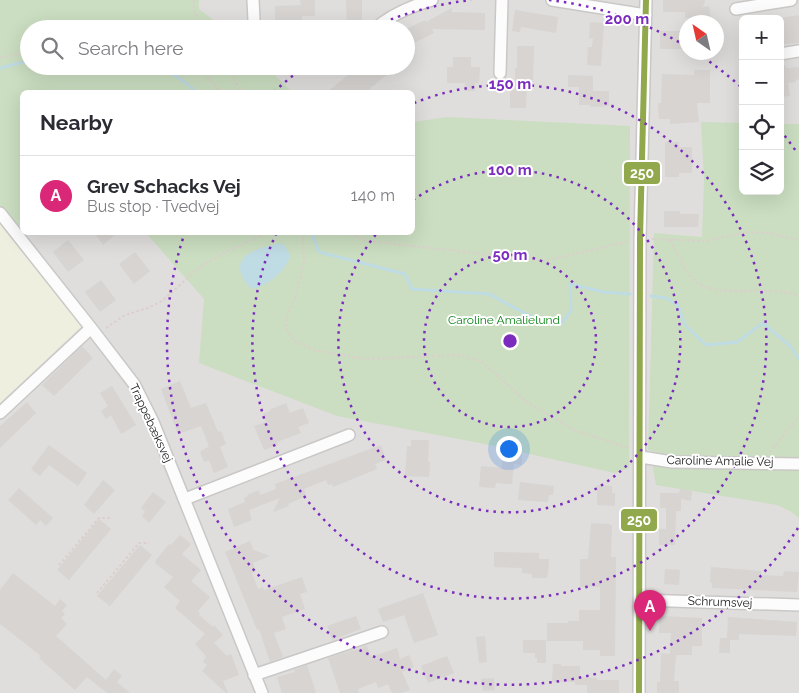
<!DOCTYPE html>
<meta charset="utf-8">
<style>
:root{--surface:#fff;--page:#f2f2f3;--text:#2b2b33;--muted:#7c7c81;--line:#e1e1e2;--accent:#db2777}
body{margin:0;font-family:Raleway,sans-serif;background:var(--page);color:var(--text)}
.controls{position:absolute;right:15px;top:15px;display:grid;overflow:hidden;border-radius:8px;box-shadow:0 5px 20px #0002}
.controls button{width:45px;height:45px;display:grid;place-items:center;padding:0;border:0;border-bottom:1px solid var(--line);background:var(--surface);color:var(--text);font:25px sans-serif}
.compass{position:absolute;left:679px;top:15px;width:45px;height:45px;border-radius:50%;background:var(--surface);box-shadow:0 5px 20px #0002;rotate:326deg}
.you{position:absolute;left:508px;top:448px;width:18px;height:18px;margin:-12px;border:4px solid #fff;border-radius:50%;background:#1a73e8;box-shadow:0 0 0 8px #1a73e833}
.badge{display:grid;place-items:center;width:32px;height:32px;border-radius:50%;background:var(--accent);color:#fff;font-size:16px;font-weight:700}
.pin{position:absolute;translate:-50% -41px;filter:drop-shadow(0 1px 2px #0008)}
.pin::after{content:'';position:absolute;top:26px;width:18px;height:15px;background:inherit;clip-path:polygon(0 0,100% 0,50% 100%)}
.list{margin:0;padding:0;list-style:none}
h2{display:flex;justify-content:space-between;align-items:center;height:65px;margin:0;padding:0 20px;font-size:21px}
h2 small{font-size:16px;font-weight:400;color:var(--muted)}
.list li{display:grid;grid-template-columns:32px 1fr auto;gap:15px;align-items:center;box-sizing:border-box;height:80px;padding:0 20px;border-top:1px solid var(--line)}
.list b{display:block;font-size:19px;white-space:nowrap}
.list p{margin:0;font-size:16px;white-space:nowrap;color:var(--muted)}
.list em{font-size:16px;font-style:normal;color:var(--muted)}
.icon{flex:none;width:28px;height:28px;fill:none;stroke:currentColor;stroke-width:2;stroke-linecap:round;stroke-linejoin:round}
.map{position:relative;flex:none;width:799px;height:693px;overflow:hidden}
.search{position:absolute;background:var(--surface);box-shadow:0 5px 20px #0002;left:20px;top:20px;width:395px;height:55px;display:flex;align-items:center;gap:12px;box-sizing:border-box;padding:0 18px;border-radius:28px;color:var(--muted);font-size:19px}
.panel{position:absolute;background:var(--surface);box-shadow:0 5px 20px #0002;left:20px;top:90px;width:395px;height:145px;border-radius:8px}
.map>svg:first-child{display:block}
.residential{fill:#dfdedc;fill-rule:evenodd}
.farmland{fill:#efefdf}
.forest{fill:#cbdec1}
.water{fill:#bfdbe3}
.lines{fill:none;stroke-linecap:round;stroke-linejoin:round}
.stream{stroke:#bfdbe3;stroke-width:3}
.building{fill:#d7d4d2}
.minor-casing{stroke:#c9c8c7;stroke-width:14}
.path{stroke:#dccecd;stroke-width:2;stroke-dasharray:2.5 2.5;stroke-linecap:butt}
.minor{stroke:#fdfcfc;stroke-width:11}
.bus-1-casing{stroke:#fff;stroke-width:10}
.bus-1{stroke:#91a94c;stroke-width:6}
.ring{fill:none;stroke:#7b2cbf;stroke-width:2.5;stroke-dasharray:2.5 5}
.labels{text-anchor:middle;dominant-baseline:central;stroke-width:4;stroke-linejoin:round;paint-order:stroke}
.park-label{font-size:12px;fill:#0c8416;stroke:#fff}
.street-label{font-size:12px;fill:#222;stroke:#fff}
.centre{fill:#7b2cbf;stroke:#fff;stroke-width:2.5}
.ring-label{font-size:15px;text-anchor:middle;font-weight:bold;fill:#7b2cbf;stroke:#fff;stroke-width:4;stroke-linejoin:round;paint-order:stroke}
.line-badge{stroke:#fff;stroke-width:2}
.badge-label{font-size:14px;text-anchor:middle;font-weight:bold;fill:#fff}
</style>
<div class="map">
<svg width="799" height="693" viewBox="0 0 799 693">
<rect width="100%" height="100%" fill="#f0eeeb"/>
<path class="residential" d="M 0,0 L 799,0 L 799,693 L 0,693 ZM 743,19 L 780,19 L 780,191 L 743,191 ZM 686,22 L 716,22 L 716,52 L 686,52 ZM 29,29 L 406,29 L 406,66 L 29,66 ZM 22,92 L 412,92 L 412,232 L 22,232 Z"/>
<path class="farmland" d="M 0,221 L 82,326 L 0,403 Z"/>
<path class="forest" d="M 0,0 L 199,0 L 199,9 L 225,29 L 29,29 L 29,66 L 266,66 L 292,92 L 22,92 L 22,230 L 0,219 Z
M 447,117 L 630,126 L 629,468 L 615,473 L 485,444 L 337,416 L 199,363 L 204,299 L 146,233 L 412,232 L 413,122 Z
M 701,122 L 743,123 L 743,191 L 780,191 L 780,124 L 799,124 L 799,460 L 674,457 L 648,450 L 654,233 L 702,237 L 704,179 Z
M 652,462 L 799,469 L 799,518 L 790,511 L 777,505 L 656,485 Z"/>
<path class="water" d="M 281,243 L 285,246 L 290,255 C 287,271 269,284 254,289 C 247,286 244,281 241,274 C 234,251 266,247 281,243 Z"/>
<g class="lines">
<path class="stream" d="M 160,66 L 186,83 L 196,92
M 0,68 L 19,63 L 29,62
M 315,232 L 313,237 L 319,252 L 405,274 L 412,289 L 489,294 L 530,316 L 561,324 L 571,311 L 570,284 L 604,292 L 630,294
M 651,296 L 666,298 L 678,305 L 685,325 L 706,345 L 737,342 L 763,323 L 790,346 L 799,359"/>
</g>
<path class="building" d="M 300,0 L 315,0 L 315,16 L 302,16 L 302,29 L 289,29 L 289,21 L 275,21 L 275,6 L 301,5 Z
M 346,0 L 362,0 L 362,23 L 356,23 L 357,27 L 347,27 Z
M 663,0 L 705,0 L 703,7 L 709,6 L 711,18 L 685,18 L 685,12 L 663,12 Z
M 452,8 L 452,12 L 485,13 L 485,30 L 432,29 L 434,33 L 406,47 L 406,29 L 425,20 L 426,22 Z
M 515,10 L 558,17 L 556,33 L 521,27 L 520,32 L 512,31 Z
M 799,15 L 799,43 L 783,44 L 780,29 L 780,18 Z
M 590,22 L 604,23 L 601,66 L 587,65 L 588,47 L 592,47 L 593,39 L 589,38 Z
M 660,31 L 686,31 L 686,49 L 660,49 Z
M 517,46 L 534,46 L 533,80 L 527,80 L 526,108 L 510,108 L 510,84 L 515,84 L 515,68 L 517,68 Z
M 453,57 L 471,57 L 471,67 L 480,67 L 479,83 L 475,83 L 475,91 L 464,91 L 465,83 L 447,83 L 447,67 L 453,67 Z
M 780,65 L 785,65 L 786,68 L 799,67 L 799,79 L 796,80 L 796,82 L 788,83 L 790,96 L 780,97 Z
M 347,66 L 397,66 L 366,92 L 327,92 L 352,72 Z
M 694,70 L 710,70 L 710,103 L 697,103 L 699,122 L 670,124 L 670,119 L 659,119 L 658,103 L 661,103 L 662,74 L 694,75 Z
M 568,75 L 593,76 L 593,91 L 609,91 L 609,106 L 591,107 L 590,105 L 579,105 L 579,87 L 568,87 Z
M 665,142 L 679,142 L 679,147 L 692,147 L 692,173 L 679,173 L 679,177 L 665,177 Z
M 664,211 L 680,211 L 680,214 L 699,214 L 698,227 L 664,227 Z
M 94,232 L 118,232 L 103,245 Z
M 68,240 L 84,260 L 68,272 L 53,252 Z
M 135,252 L 150,271 L 134,284 L 119,264 Z
M 101,280 L 116,300 L 100,312 L 85,292 Z
M 82,346 L 93,358 L 54,396 L 42,385 Z
M 180,381 L 191,408 L 206,403 L 218,432 L 221,431 L 226,444 L 220,447 L 228,467 L 214,473 L 209,460 L 204,462 L 200,452 L 209,446 L 201,426 L 178,434 L 161,389 Z
M 112,386 L 136,425 L 121,434 L 111,415 L 106,419 L 101,411 L 108,406 L 100,393 Z
M 27,402 L 36,413 L 0,448 L 0,426 Z
M 286,403 L 290,413 L 303,408 L 309,423 L 298,427 L 301,433 L 277,442 L 278,445 L 264,450 L 254,426 L 266,422 L 263,414 L 270,411 L 269,410 Z
M 411,440 L 429,440 L 428,462 L 430,462 L 429,477 L 405,476 L 407,446 L 411,446 Z
M 49,445 L 87,473 L 78,486 L 49,465 L 40,476 L 31,469 Z
M 381,445 L 386,460 L 375,464 L 377,469 L 333,487 L 332,484 L 328,485 L 326,480 L 304,489 L 306,496 L 288,504 L 289,506 L 273,512 L 280,498 L 249,510 L 252,520 L 234,527 L 228,509 L 245,502 L 244,498 L 248,496 L 247,495 L 259,490 L 260,495 L 276,489 L 275,484 Z
M 503,452 L 522,453 L 522,465 L 514,464 L 512,484 L 496,483 L 495,488 L 479,487 L 481,466 L 502,468 Z
M 103,480 L 115,490 L 94,514 L 84,505 Z
M 520,482 L 554,486 L 553,495 L 549,495 L 548,502 L 518,500 Z
M 597,485 L 612,486 L 612,493 L 615,493 L 615,506 L 597,505 Z
M 19,488 L 53,518 L 46,526 L 40,520 L 36,525 L 8,500 Z
M 680,489 L 692,491 L 691,501 L 681,499 L 681,511 L 676,511 L 675,545 L 659,545 L 659,529 L 666,529 L 666,508 L 660,508 L 660,493 L 679,493 Z
M 153,492 L 166,502 L 149,523 L 142,516 L 145,511 L 141,508 Z
M 99,519 L 111,529 L 69,580 L 57,570 Z
M 591,523 L 609,524 L 612,526 L 611,557 L 616,557 L 615,656 L 600,656 L 600,650 L 583,650 L 583,641 L 547,641 L 547,623 L 568,623 L 568,621 L 579,621 L 579,610 L 600,610 L 600,587 L 580,587 L 580,559 L 588,559 Z
M 180,535 L 191,544 L 182,554 L 201,570 L 191,581 L 210,597 L 198,611 L 200,613 L 199,615 L 213,627 L 214,625 L 223,635 L 214,643 L 227,656 L 231,654 L 239,675 L 223,681 L 228,693 L 226,693 L 202,671 L 207,665 L 203,662 L 206,656 L 195,644 L 205,634 L 175,608 L 180,601 L 164,587 L 173,577 L 155,563 L 156,560 L 169,544 L 171,545 Z
M 250,541 L 253,550 L 270,556 L 253,563 L 256,571 L 252,573 L 258,589 L 263,587 L 264,590 L 302,577 L 307,592 L 300,594 L 305,609 L 282,617 L 286,629 L 274,633 L 283,657 L 270,662 L 259,629 L 257,630 L 225,552 Z
M 140,545 L 152,555 L 110,606 L 97,596 Z
M 494,552 L 539,553 L 539,559 L 549,559 L 548,575 L 547,575 L 547,578 L 532,578 L 532,574 L 522,573 L 522,568 L 494,567 Z
M 711,567 L 761,571 L 761,575 L 783,576 L 784,571 L 799,572 L 797,592 L 712,588 L 712,583 L 710,582 Z
M 665,569 L 680,570 L 679,585 L 664,584 Z
M 13,573 L 55,606 L 60,599 L 67,605 L 62,611 L 65,614 L 61,618 L 67,624 L 56,636 L 106,680 L 114,669 L 122,676 L 117,682 L 130,693 L 107,693 L 87,677 L 75,690 L 39,658 L 41,656 L 0,624 L 0,590 Z
M 423,593 L 438,635 L 414,643 L 404,615 L 383,622 L 378,609 Z
M 356,616 L 361,629 L 332,640 L 327,626 Z
M 659,616 L 702,618 L 702,646 L 692,646 L 692,655 L 676,655 L 674,681 L 679,681 L 679,693 L 657,693 L 657,682 L 660,682 L 661,653 L 670,654 L 671,633 L 659,633 Z
M 728,617 L 797,622 L 796,636 L 739,634 L 739,640 L 730,640 L 730,653 L 719,653 L 720,638 L 727,638 Z
M 485,636 L 487,662 L 479,663 L 476,637 Z
M 523,640 L 546,640 L 546,663 L 537,663 L 537,658 L 535,658 L 535,653 L 523,653 Z
M 367,646 L 371,657 L 397,648 L 400,659 L 409,655 L 414,667 L 402,672 L 410,690 L 401,693 L 392,693 L 388,684 L 378,688 L 376,682 L 358,689 L 359,693 L 340,693 L 328,658 Z
M 447,656 L 454,673 L 428,683 L 421,666 Z
M 553,664 L 561,664 L 561,666 L 580,666 L 580,677 L 597,678 L 597,680 L 619,680 L 619,693 L 587,693 L 587,685 L 575,685 L 575,682 L 552,682 Z
M 307,665 L 316,693 L 282,693 L 277,677 L 295,672 L 294,670 Z
M 494,678 L 495,690 L 483,691 L 481,679 Z"/>
<g class="lines">
<g class="minor-casing">
<path id="minor" d="M 253,0 L 254,20
M 552,0 L 646,15
M 736,9 L 791,0
M 375,29 C 390,15 412,6 432,0
M 780,54 L 799,51
M 500,73 L 502,0
M 0,213 L 91,328 L 134,384 L 153,422 L 166,454 L 262,693
M 0,413 L 91,328
M 641,457 L 672,462 L 799,464
M 185,499 L 349,435
M 640,600 L 799,605
M 254,675 L 382,632
M 639,693 L 640,238 L 646,0"/>
</g>
<path class="path" d="M 193,0 L 196,17 L 203,29
M 0,58 L 29,52
M 197,66 L 221,92
M 226,66 L 242,92
M 303,232 L 304,262 L 295,298 L 286,319 L 287,330 L 294,341 L 314,350 L 364,359 L 459,355 L 481,361 L 528,403 L 574,430 L 629,448
M 345,232 L 368,241 L 545,261 L 630,241
M 652,239 L 706,241 L 748,232 L 768,233 L 799,240
M 670,240 C 679,254 685,276 700,285 C 705,288 712,289 718,290 C 745,293 774,287 799,296
M 106,328 L 125,315 L 148,308 L 162,301 L 200,267 L 224,253 L 268,232
M 770,452 L 799,417
M 59,565 L 99,518 L 111,518
M 97,593 L 139,543 L 149,543"/>
<use href="#minor" class="minor"/>
<g class="bus-1-casing">
<path id="bus-1" d="M 639,693 L 640,238 L 646,0"/>
</g>
<use href="#bus-1" class="bus-1"/>
</g>
<g class="ring">
<circle cx="510" cy="341" r="86"/>
<path d="M413 200A171 171 0 1 1 377 233"/>
<path d="M414 103A257 257 0 1 1 276 234"/>
<path d="M798 528A343 343 0 0 1 184 235M274 92A343 343 0 0 1 304 67M370 28A343 343 0 0 1 471 0M549 0A343 343 0 0 1 684 45M697 53A343 343 0 0 1 742 88M780 130A343 343 0 0 1 798 154"/>
</g>
<g class="labels">
<g class="park-label">
<text x="504" y="320">Caroline Amalielund</text>
</g>
<g class="street-label">
<text transform="translate(151 423) rotate(65)">Trappebæksvej</text>
<text transform="translate(720 461) rotate(1)">Caroline Amalie Vej</text>
<text transform="translate(720 602) rotate(2)">Schrumsvej</text>
</g>
</g>
<circle cx="510" cy="341" r="8" class="centre"/>
<g class="ring-label">
<text x="627" y="24">200 m</text>
<text x="510" y="89">150 m</text>
<text x="510" y="175">100 m</text>
<text x="510" y="260">50 m</text>
</g>
<g class="line-badge">
<rect x="623" y="161" width="38" height="24" rx="5" fill="#91a94c"/>
<rect x="620" y="508" width="38" height="24" rx="5" fill="#91a94c"/>
</g>
<g class="badge-label">
<text x="642" y="178">250</text>
<text x="639" y="525">250</text>
</g>
</svg>
<div class="controls">
<button>+</button>
<button>−</button>
<button><svg class="icon" aria-label="locate" viewBox="0 0 24 24"><circle cx="12" cy="12" r="6"/><path d="M12 2v4M12 18v4M2 12h4M18 12h4"/></svg></button>
<button><svg class="icon" aria-label="layers" viewBox="0 0 24 24"><path d="M12 4l9 5-9 5-9-5zM3 14l9 5 9-5"/></svg></button>
</div>
<svg class="compass" viewBox="-18 -18 36 36"><path d="M0-13l5 13h-10z" fill="#e53935"/><path d="M0 13l5-13h-10z" fill="#7c7c81"/></svg>
<div class="you"></div>
<div class="pin badge" style="left:650px;top:631px">A</div>
<div class="search"><svg class="icon" aria-label="search" viewBox="0 0 24 24"><circle cx="10" cy="10" r="6"/><path d="M15 15l6 6"/></svg>Search here</div>
<section class="panel">
<h2>Nearby<small></small></h2>
<ul class="list">
<li><span class="badge">A</span><div><b>Grev Schacks Vej</b><p>Bus stop · Tvedvej</p></div><em>140 m</em></li>
</ul>
</section>
</div>
